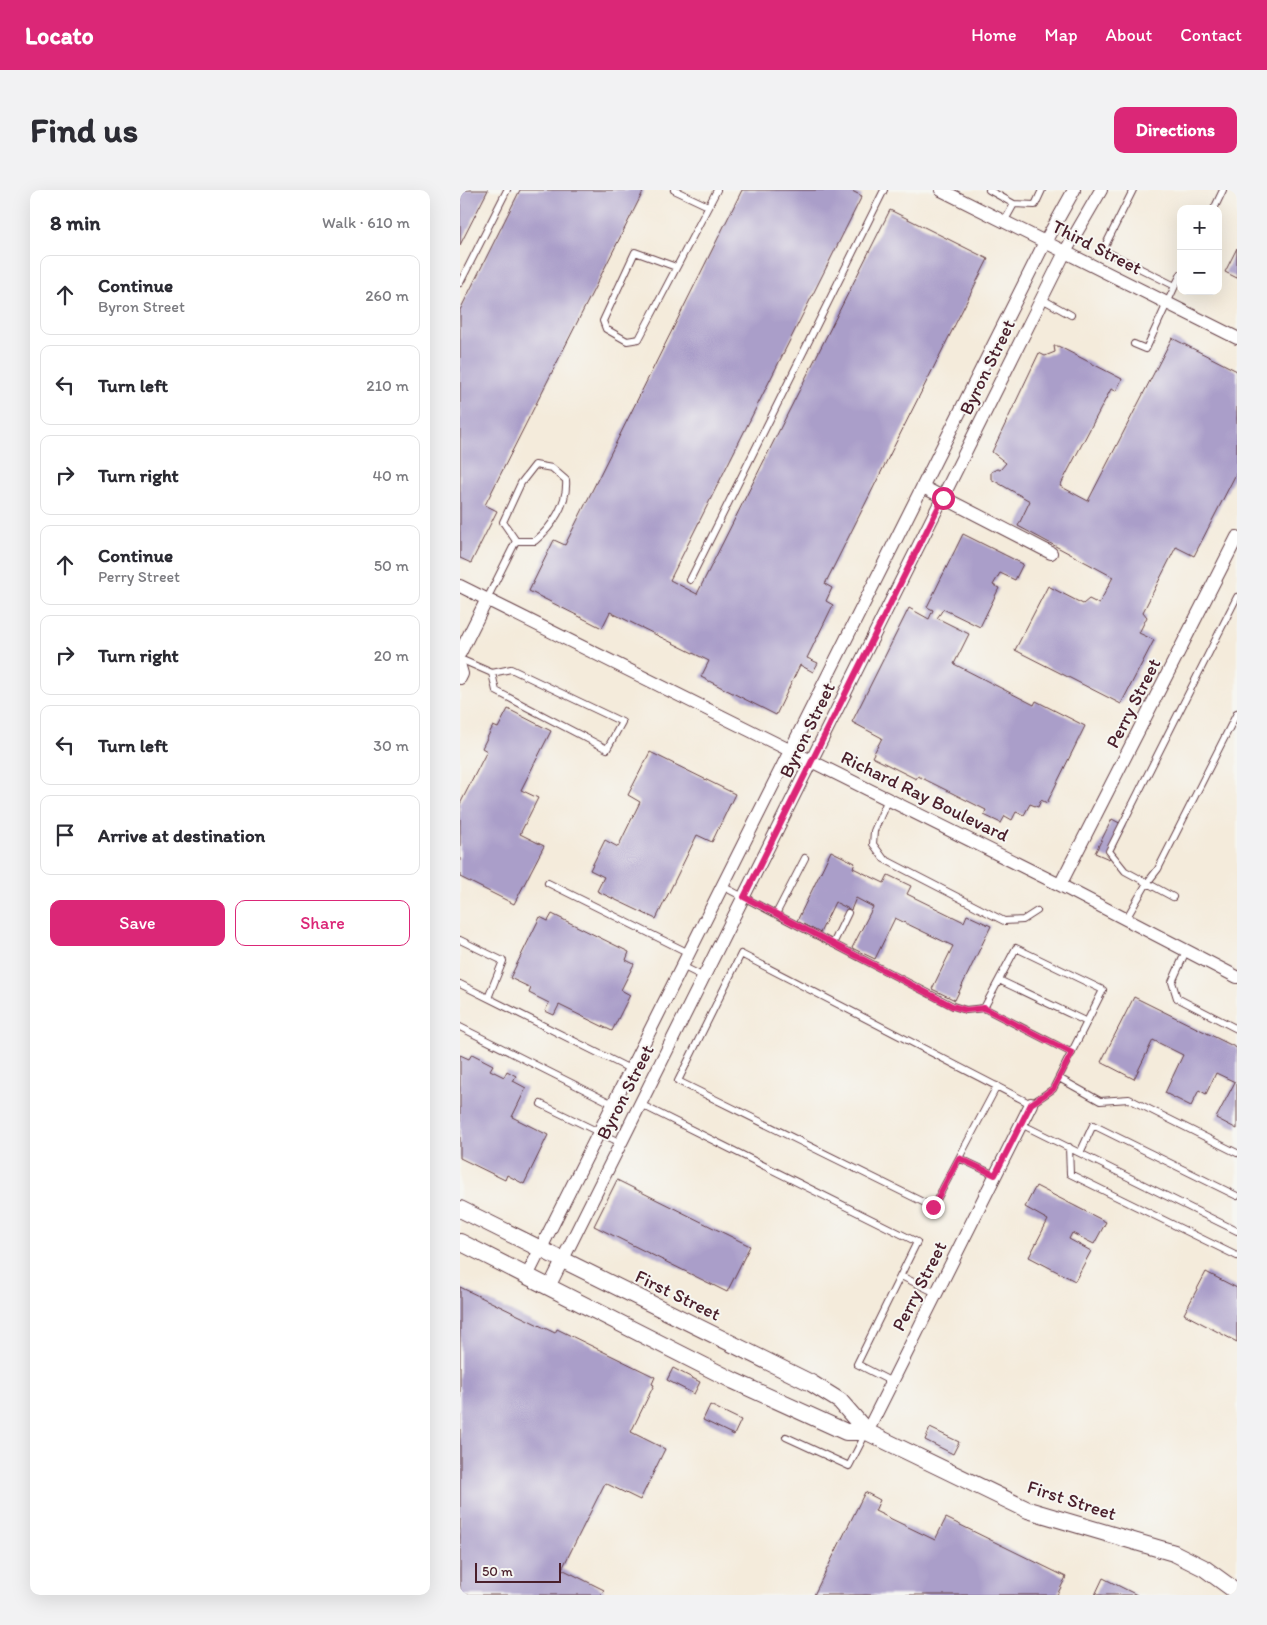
<!DOCTYPE html>
<meta charset="utf-8">
<style>
:root{--surface:#fff;--page:#f2f2f3;--text:#2b2b33;--muted:#7c7c81;--line:#e1e1e2;--accent:#db2777}
body{margin:0;font-family:Itim,sans-serif;background:var(--page);color:var(--text)}
.controls{position:absolute;right:15px;top:15px;display:grid;overflow:hidden;border-radius:10px;box-shadow:0 5px 20px #0002}
.controls button{width:45px;height:45px;display:grid;place-items:center;padding:0;border:0;border-bottom:1px solid var(--line);background:var(--surface);color:var(--text);font:25px sans-serif}
.scale{position:absolute;left:15px;bottom:12px;width:86px;box-sizing:border-box;padding-left:5px;border:2px solid #4a1f2b;border-top:0;font-size:14px;line-height:18px;white-space:nowrap;color:#4a1f2b;-webkit-text-stroke:4px #f6f6f2;paint-order:stroke}
.stop{position:absolute;width:15px;height:15px;margin:-11px;border:4px solid #db2777;border-radius:50%;background:#fff}
.stop.end{background:#db2777;border-color:#fff;box-shadow:0 1px 5px #0008}
.list{margin:0;padding:0;list-style:none}
h2{display:flex;justify-content:space-between;align-items:center;height:65px;margin:0;padding:0 20px;font-size:21px}
h2 small{font-size:16px;font-weight:400;color:var(--muted)}
.list li{display:grid;grid-template-columns:32px 1fr auto;gap:15px;align-items:center;box-sizing:border-box;height:80px;margin:0 10px 10px;padding:0 10px;border:1px solid var(--line);border-radius:10px}
.list b{display:block;font-size:19px;white-space:nowrap}
.list p{margin:0;font-size:16px;white-space:nowrap;color:var(--muted)}
.list em{font-size:16px;font-style:normal;color:var(--muted)}
.actions{display:flex;gap:10px;padding:15px 20px}
.actions a{flex:1;padding:11px 0;border:1px solid var(--accent);border-radius:10px;text-align:center;font-size:18px;color:var(--accent)}
.actions .main{background:var(--accent);color:#fff}
.icon{flex:none;width:28px;height:28px;fill:none;stroke:currentColor;stroke-width:2;stroke-linecap:round;stroke-linejoin:round}
.map{position:relative;flex:none;width:777px;height:1405px;overflow:hidden;border-radius:10px}
header{display:flex;align-items:center;gap:30px;box-sizing:border-box;height:70px;padding:0 25px;background:var(--accent);color:#fff}
header strong{font-size:24px}
nav{display:flex;gap:28px;margin-inline-start:auto;font-size:18px}
.intro{display:flex;align-items:center;justify-content:space-between;box-sizing:border-box;height:120px;padding:0 30px}
h1{margin:0;font-size:35px}
.button{padding:12px 22px;border-radius:10px;background:var(--accent);color:#fff;font-size:18px;font-weight:700}
main{display:flex;gap:30px;padding:0 30px}
aside{flex:1;background:var(--surface);border-radius:10px;box-shadow:0 5px 20px #0002}
.map>svg:first-child{display:block}
.building{fill:#aa9ec9}
.lines{fill:none;stroke-linecap:round;stroke-linejoin:round}
.service-casing{stroke:#643e45;stroke-width:8}
.minor-casing{stroke:#643e45;stroke-width:14}
.tertiary-casing{stroke:#643e45;stroke-width:18}
.service{stroke:#fff;stroke-width:6}
.minor{stroke:#fff;stroke-width:12}
.tertiary{stroke:#fff;stroke-width:16}
.route{stroke:#db2777;stroke-width:6}
.labels{text-anchor:middle;dominant-baseline:central;stroke-width:4;stroke-linejoin:round;paint-order:stroke}
.street-label{font-size:19px;fill:#4a1f2b;stroke:#f6f6f2}
</style>
<header>
<strong>Locato</strong>
<nav><a>Home</a><a>Map</a><a>About</a><a>Contact</a></nav>
</header>
<div class="intro"><h1>Find us</h1><a class="button">Directions</a></div>
<main>
<aside>
<h2>8 min<small>Walk · 610 m</small></h2>
<ul class="list">
<li><svg class="icon" aria-label="ahead" viewBox="0 0 24 24"><path d="M12 20V5M6 11l6-6 6 6"/></svg><div><b>Continue</b><p>Byron Street</p></div><em>260 m</em></li>
<li><svg class="icon" aria-label="left" viewBox="0 0 24 24"><path d="M17 20v-9H6M10 6l-5 5 5 5"/></svg><div><b>Turn left</b></div><em>210 m</em></li>
<li><svg class="icon" aria-label="right" viewBox="0 0 24 24"><path d="M7 20v-9h11M14 6l5 5-5 5"/></svg><div><b>Turn right</b></div><em>40 m</em></li>
<li><svg class="icon" aria-label="ahead" viewBox="0 0 24 24"><path d="M12 20V5M6 11l6-6 6 6"/></svg><div><b>Continue</b><p>Perry Street</p></div><em>50 m</em></li>
<li><svg class="icon" aria-label="right" viewBox="0 0 24 24"><path d="M7 20v-9h11M14 6l5 5-5 5"/></svg><div><b>Turn right</b></div><em>20 m</em></li>
<li><svg class="icon" aria-label="left" viewBox="0 0 24 24"><path d="M17 20v-9H6M10 6l-5 5 5 5"/></svg><div><b>Turn left</b></div><em>30 m</em></li>
<li><svg class="icon" aria-label="arrive" viewBox="0 0 24 24"><path d="M6 21V4h12l-3 4 3 4H6"/></svg><div><b>Arrive at destination</b></div></li>
</ul>
<div class="actions"><a class="main">Save</a><a>Share</a></div>
</aside>
<div class="map">
<svg width="777" height="1405" viewBox="0 0 777 1405">
<rect width="100%" height="100%" fill="#f6f6f2"/>
<filter id="ink" filterUnits="userSpaceOnUse"><feTurbulence type="fractalNoise" baseFrequency=".02" numOctaves="2"/><feDisplacementMap in="SourceGraphic" scale="10" xChannelSelector="R" yChannelSelector="G"/><feConvolveMatrix kernelMatrix="1 2 1 2 8 2 1 2 1" color-interpolation-filters="sRGB"/></filter>
<filter id="wash" filterUnits="userSpaceOnUse"><feTurbulence type="fractalNoise" baseFrequency=".0096" numOctaves="4" result="noise"/><feDisplacementMap in="SourceGraphic" scale="20" xChannelSelector="R" yChannelSelector="G"/><feGaussianBlur stdDeviation="1.12" result="paint"/><feColorMatrix in="noise" values="0 0 0 0 0 0 0 0 0 0 0 0 0 0 0 0 0 1.4 0 .05"/><feComposite in="paint" operator="in"/></filter>
<g filter="url(#wash)">
<rect width="100%" height="100%" fill="#f4ebdb"/>
<g id="blocks">
<path class="building" d="M 0,0 L 28,0 L 0,55 Z
M 60,0 L 184,0 L 25,315 L 37,321 L 11,373 L 0,368 L 0,120 Z
M 282,0 L 390,0 L 402,6 L 210,390 L 237,404 L 430,20 L 528,69 L 365,394 L 372,398 L 366,411 L 373,415 L 347,468 L 358,473 L 353,482 L 340,475 L 316,525 L 241,487 L 249,471 L 150,422 L 142,438 L 69,401 L 94,350 L 105,355 Z
M 777,58 L 777,88 L 765,82 Z
M 712,148 L 777,181 L 777,282 L 734,366 L 716,357 L 683,422 L 687,427 L 679,443 L 694,450 L 661,514 L 555,460 L 588,396 L 623,414 L 629,409 L 639,414 L 653,387 L 558,336 L 570,311 L 531,289 L 531,282 L 537,279 L 540,280 L 546,273 L 532,262 L 579,163 L 585,166 L 595,162 L 594,156 L 598,156 L 662,189 L 656,201 L 651,199 L 600,296 L 628,311 Z
M 503,344 L 563,374 L 555,390 L 540,383 L 533,395 L 539,398 L 520,437 L 483,419 L 480,424 L 477,428 L 509,444 L 494,474 L 574,515 L 576,511 L 625,536 L 587,613 L 581,610 L 578,617 L 570,614 L 564,625 L 556,622 L 552,630 L 545,626 L 541,633 L 524,625 L 526,620 L 458,586 L 456,589 L 412,567 L 422,548 L 392,532 L 449,418 L 469,429 L 473,420 L 467,417 Z
M 48,519 L 91,541 L 61,600 L 78,608 L 60,644 L 84,656 L 54,714 L 0,687 L 0,614 L 27,561 L 22,558 L 33,536 L 38,538 Z
M 190,562 L 275,604 L 252,652 L 237,645 L 196,729 L 137,701 L 144,687 L 130,680 L 145,650 L 158,657 L 180,612 L 168,605 Z
M 652,629 L 665,636 L 649,669 L 635,663 Z
M 371,661 L 395,673 L 393,678 L 424,693 L 428,685 L 451,696 L 447,704 L 504,732 L 507,725 L 531,736 L 495,810 L 472,799 L 493,756 L 435,728 L 415,769 L 392,758 L 413,717 L 396,708 L 391,720 L 375,712 L 360,743 L 337,731 Z
M 92,724 L 169,762 L 166,770 L 174,774 L 161,800 L 170,805 L 152,841 L 99,815 L 94,825 L 85,821 L 89,813 L 69,803 L 71,798 L 50,788 L 80,727 L 88,731 Z
M 674,807 L 777,858 L 777,939 L 756,928 L 775,892 L 756,883 L 746,904 L 739,900 L 731,916 L 705,903 L 723,865 L 693,850 L 674,889 L 641,872 Z
M 12,864 L 33,875 L 30,880 L 44,887 L 47,881 L 56,886 L 53,891 L 66,898 L 52,927 L 88,945 L 64,994 L 47,985 L 45,990 L 0,968 L 0,865 L 9,869 Z
M 157,990 L 290,1056 L 267,1102 L 134,1036 Z
M 576,996 L 646,1032 L 634,1054 L 612,1043 L 609,1049 L 631,1061 L 615,1091 L 569,1067 L 588,1030 L 565,1017 Z
M 746,1082 L 777,1098 L 777,1152 L 724,1124 Z
M 0,1097 L 95,1143 L 97,1139 L 195,1187 L 192,1194 L 194,1195 L 171,1242 L 205,1259 L 180,1310 L 145,1293 L 102,1379 L 144,1400 L 141,1405 L 0,1405 Z
M 213,1178 L 240,1192 L 234,1204 L 207,1190 Z
M 250,1215 L 281,1230 L 274,1245 L 243,1230 Z
M 470,1238 L 499,1252 L 493,1264 L 465,1250 Z
M 405,1302 L 420,1310 L 415,1321 L 475,1350 L 486,1328 L 606,1387 L 597,1405 L 354,1405 Z
M 643,1388 L 677,1405 L 635,1405 Z"/>
</g>
</g>
<g filter="url(#ink)">
<use href="#blocks" fill-opacity="0" stroke="#643e45" stroke-width="1"/>
<g class="lines">
<g class="service-casing">
<path id="service" d="M 214,0 L 248,16
M 529,0 L 554,14 L 544,32
M 673,0 L 643,60 L 715,96 L 686,159 L 674,154
M 554,14 L 575,15 L 582,0
M 754,19 L 763,0
M 216,77 L 175,62 L 143,131 L 146,139 L 167,151 L 179,149 L 257,0
M 0,93 L 47,0
M 715,96 L 721,84
M 582,109 L 611,125
M 230,390 L 424,0
M 27,409 L 56,351 L 75,351 C 92,337 108,313 106,290 L 92,278 L 75,275 L 61,293 L 43,332 L 56,351
M 0,469 L 32,483 L 51,479 L 162,532 L 147,559 L 36,501 L 32,483
M 428,609 L 414,641 L 413,654 L 424,669 L 544,731 L 563,730 L 577,721
M 88,693 L 229,763
M 262,696 L 493,816 L 506,820 L 524,818
M 713,707 L 665,681 L 649,661 L 777,407
M 316,724 L 345,668
M 666,729 L 687,693 L 698,679 L 777,523
M 0,750 L 43,771 L 28,808
M 373,754 L 388,723
M 726,761 L 712,792 L 717,808 L 777,839
M 222,776 L 244,787
M 539,790 L 627,832
M 0,794 L 170,879
M 0,837 L 153,914
M 599,888 L 640,911 L 669,909 L 777,963
M 81,914 L 161,953
M 180,914 L 457,1052 L 397,1174 L 432,1192
M 561,934 L 777,1041
M 609,957 L 610,984 L 777,1066
M 620,963 L 633,935 L 777,1006
M 499,968 L 537,896
M 535,985 L 499,968 L 473,1017 L 218,891 L 281,764 L 571,914 L 593,899 L 643,800 L 556,758 L 524,818 L 612,863
M 441,1086 L 476,1103
M 326,1247 L 389,1276 L 406,1243"/>
</g>
<g class="minor-casing">
<path id="minor" d="M 481,0 L 777,148
M 463,297 L 591,363
M 0,396 L 600,695 L 777,787
M 0,463 L 27,409
M 0,477 L 2,484 L 0,488
M 600,695 L 777,347
M 67,1086 L 585,52 L 614,0
M 89,1097 L 605,62 L 641,0
M 407,1242 L 571,914"/>
</g>
<g class="tertiary-casing">
<path id="tertiary" d="M 0,1019 L 351,1193 L 380,1211 L 407,1242 L 568,1320 L 714,1363 L 744,1378 L 777,1402
M 0,1052 L 274,1191 L 386,1242 L 407,1242"/>
</g>
<use href="#service" class="service"/>
<use href="#minor" class="minor"/>
<use href="#tertiary" class="tertiary"/>
</g>
</g>
<g class="lines" filter="url(#ink)">
<path class="route" d="M 473,1017 L 499,968 L 535,985 L 571,914 L 593,899 L 612,863 L 524,818 L 506,820 L 492,816 L 284,707 L 483,308"/>
</g>
<g class="labels">
<g class="street-label">
<text transform="translate(637 57) rotate(27)">Third Street</text>
<text transform="translate(527 177) rotate(-64)">Byron Street</text>
<text transform="translate(673 513) rotate(-63)">Perry Street</text>
<text transform="translate(347 540) rotate(-64)">Byron Street</text>
<text transform="translate(465 606) rotate(26)">Richard Ray Boulevard</text>
<text transform="translate(165 902) rotate(-63)">Byron Street</text>
<text transform="translate(459 1096) rotate(-63)">Perry Street</text>
<text transform="translate(218 1105) rotate(26)">First Street</text>
<text transform="translate(612 1310) rotate(18)">First Street</text>
</g>
</g>
</svg>
<div class="controls">
<button>+</button>
<button>−</button>
</div>
<div class="scale">50 m</div>
<div class="stop" style="left:483px;top:308px"></div>
<div class="stop end" style="left:473px;top:1017px"></div>
</div>
</main>
